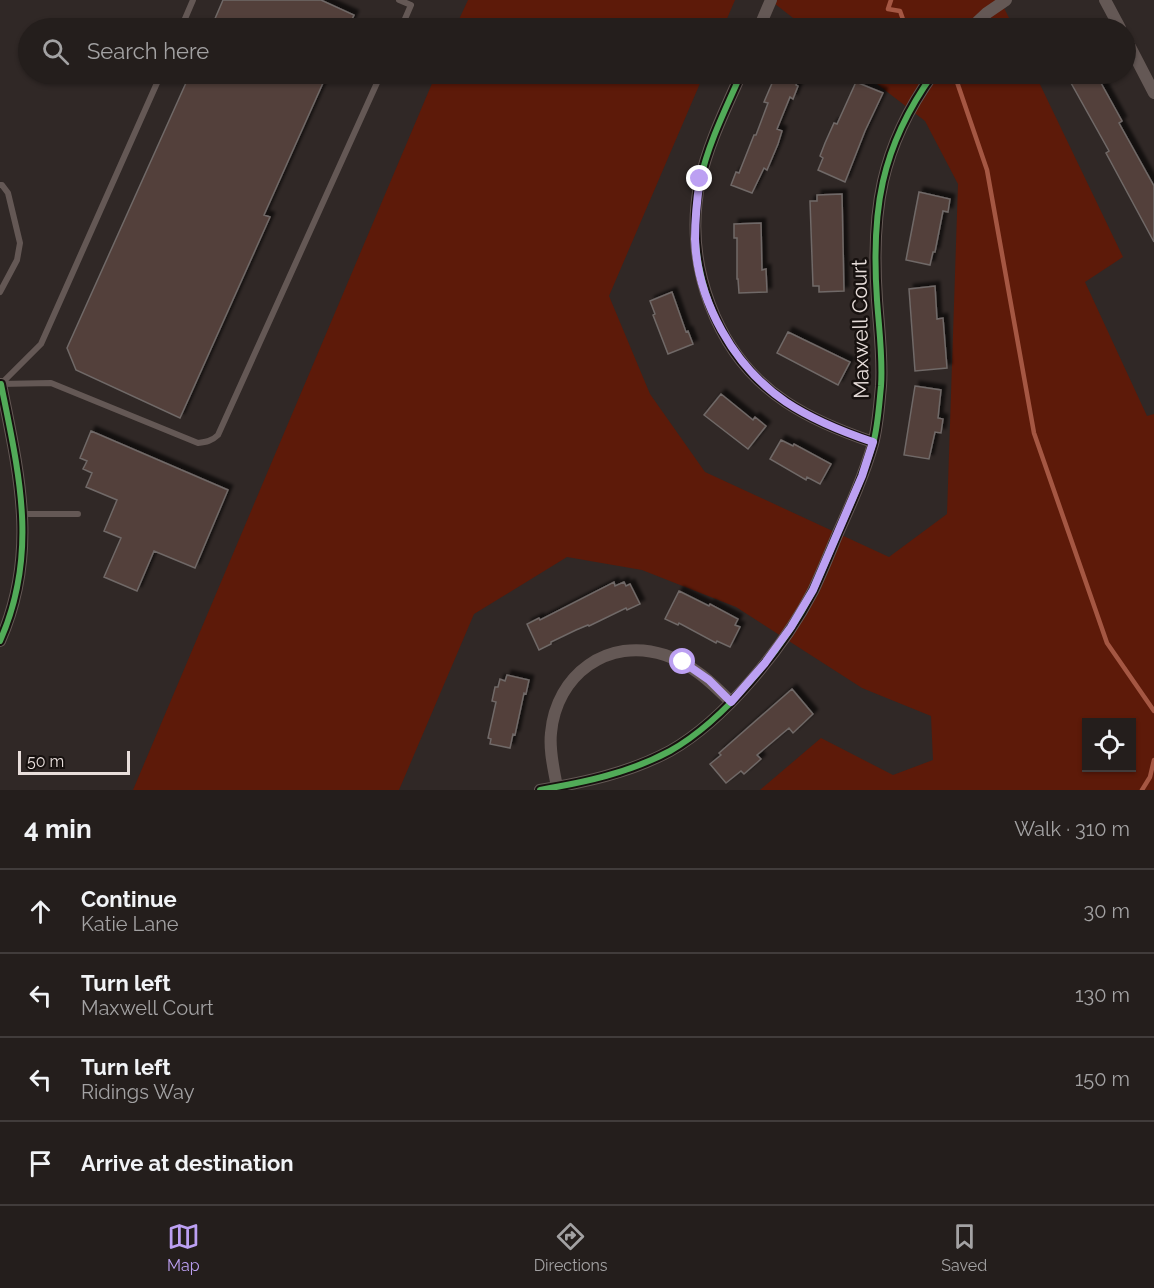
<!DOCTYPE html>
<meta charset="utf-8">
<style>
:root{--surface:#241e1c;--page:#2c2725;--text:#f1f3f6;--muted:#a3a2a3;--line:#413c3b;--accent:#bca0f2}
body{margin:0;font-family:Raleway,sans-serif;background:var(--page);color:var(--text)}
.controls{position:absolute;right:18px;bottom:18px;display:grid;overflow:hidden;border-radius:0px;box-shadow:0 2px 4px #0004}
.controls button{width:54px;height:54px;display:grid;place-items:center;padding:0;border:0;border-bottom:2px solid var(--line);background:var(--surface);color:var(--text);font:30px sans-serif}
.scale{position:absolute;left:18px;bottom:15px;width:112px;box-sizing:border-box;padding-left:6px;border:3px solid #e8dedb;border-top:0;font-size:16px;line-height:21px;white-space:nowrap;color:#e8dedb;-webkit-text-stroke:4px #17110f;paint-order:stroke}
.stop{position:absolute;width:18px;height:18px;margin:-14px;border:4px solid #bca0f2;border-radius:50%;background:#fff}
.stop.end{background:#bca0f2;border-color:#fff;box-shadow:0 2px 6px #0008}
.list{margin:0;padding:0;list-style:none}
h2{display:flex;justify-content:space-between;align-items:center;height:78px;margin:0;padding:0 24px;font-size:26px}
h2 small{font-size:20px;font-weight:400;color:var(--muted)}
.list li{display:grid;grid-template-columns:39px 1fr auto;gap:18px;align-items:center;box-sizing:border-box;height:84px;padding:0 24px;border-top:2px solid var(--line)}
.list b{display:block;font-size:22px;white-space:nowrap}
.list p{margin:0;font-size:20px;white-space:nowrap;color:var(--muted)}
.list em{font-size:20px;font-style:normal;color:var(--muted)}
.icon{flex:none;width:33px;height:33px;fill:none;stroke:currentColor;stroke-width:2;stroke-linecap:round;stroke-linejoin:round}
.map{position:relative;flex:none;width:1154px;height:790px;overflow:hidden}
.search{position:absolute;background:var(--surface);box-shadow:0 2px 4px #0004;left:18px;right:18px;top:18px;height:66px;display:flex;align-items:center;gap:15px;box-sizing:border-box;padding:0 21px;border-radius:33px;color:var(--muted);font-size:22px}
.sheet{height:414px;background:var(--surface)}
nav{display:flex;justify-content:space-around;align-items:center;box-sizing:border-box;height:84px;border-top:2px solid var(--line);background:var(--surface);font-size:16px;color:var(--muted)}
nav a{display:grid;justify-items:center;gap:3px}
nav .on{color:var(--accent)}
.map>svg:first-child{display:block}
.green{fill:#5d1a09;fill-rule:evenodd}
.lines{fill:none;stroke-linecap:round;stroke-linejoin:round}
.stream{stroke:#a55743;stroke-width:4.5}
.building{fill:#53403b;stroke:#706967;stroke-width:1.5;filter:url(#shadow)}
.lane{stroke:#645855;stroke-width:6}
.street{stroke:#645855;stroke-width:12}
.cycleway-casing{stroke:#17110f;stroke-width:10}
.cycleway{stroke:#51ab58;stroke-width:6}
.route{stroke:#bca0f2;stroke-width:8}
.labels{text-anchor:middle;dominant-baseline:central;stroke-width:5;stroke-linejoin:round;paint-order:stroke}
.street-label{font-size:21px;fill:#e8dedb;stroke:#17110f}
</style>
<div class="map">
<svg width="1154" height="790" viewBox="0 0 1154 790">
<defs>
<filter id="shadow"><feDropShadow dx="4.5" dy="-4.5" stdDeviation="1.5" flood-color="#0009"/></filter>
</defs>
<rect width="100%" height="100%" fill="#302826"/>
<path class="green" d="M 468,0 L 735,0 L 723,28 L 455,28 Z
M 770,0 L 1000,0 L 1014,28 L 806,28 Z
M 436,74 L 704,74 L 609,296 L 650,394 L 705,472 L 889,557 L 947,514 L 958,184 L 925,121 L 864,74 L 1035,74 L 1123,257 L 1085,282 L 1147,416 L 1154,414 L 1154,790 L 760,790 L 821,738 L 893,775 L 933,760 L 931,716 L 862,688 L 736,607 L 642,570 L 567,557 L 474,614 L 399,790 L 133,790 ZM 1086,722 L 1132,722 L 1132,768 L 1086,768 Z"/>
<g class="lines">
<path class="stream" d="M 891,0 L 888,9 L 900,11 L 905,25 L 910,28
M 952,74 L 957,82 L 987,170 L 1034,433 L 1107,643 L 1154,711
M 1142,790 L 1150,777 L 1154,760"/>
</g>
<path class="building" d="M 223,0 L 321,0 L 354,15 L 348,28 L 211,28 Z
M 190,74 L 327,74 L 264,215 L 270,217 L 180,418 L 76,370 L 67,348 Z
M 776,74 L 801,74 L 796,85 L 798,86 L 793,99 L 790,97 L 777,129 L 782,131 L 778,144 L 767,170 L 764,168 L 752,193 L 731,185 L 736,172 L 739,173 L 754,135 L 756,135 L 768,103 L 764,102 Z
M 1066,74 L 1096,74 L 1122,121 L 1119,123 L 1154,186 L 1154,242 L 1106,153 L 1109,151 Z
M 856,82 L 883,93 L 865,131 L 845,182 L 818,170 L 823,158 L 820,156 L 825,143 L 834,123 L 837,124 Z
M 919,192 L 950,199 L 948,212 L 943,211 L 935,252 L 933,252 L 930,265 L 906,260 Z
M 842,194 L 844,291 L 819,292 L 819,286 L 813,286 L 810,201 L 817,201 L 817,195 Z
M 761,223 L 762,270 L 766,269 L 767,292 L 739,293 L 738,279 L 737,279 L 737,238 L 734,238 L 734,224 Z
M 935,286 L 937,319 L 943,318 L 947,368 L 915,371 L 909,289 Z
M 672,292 L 686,332 L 688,331 L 693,344 L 668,354 L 653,315 L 655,314 L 650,301 Z
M 788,332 L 850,362 L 838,385 L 777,353 Z
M 915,386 L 941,390 L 938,418 L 943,419 L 941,433 L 935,432 L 929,459 L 904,455 Z
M 721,394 L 753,420 L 755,417 L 766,426 L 748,449 L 704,415 Z
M 91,431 L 228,490 L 195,568 L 154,551 L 137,591 L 104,577 L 121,538 L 104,531 L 117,500 L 86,487 L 92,473 L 83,469 L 87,461 L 80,458 Z
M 781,440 L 793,446 L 794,444 L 831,464 L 820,484 L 807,477 L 806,480 L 770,459 Z
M 614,582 L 615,586 L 624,582 L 626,586 L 630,584 L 640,604 L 627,610 L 626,608 L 589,626 L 588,625 L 576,630 L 551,642 L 551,644 L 539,650 L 527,624 L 539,618 L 540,620 Z
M 679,591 L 709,606 L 710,604 L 738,619 L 735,625 L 740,627 L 730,647 L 717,641 L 716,643 L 679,623 L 678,625 L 665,619 Z
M 507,675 L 529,680 L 526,694 L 524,693 L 515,735 L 513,734 L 510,748 L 490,744 L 491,739 L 488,738 L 496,702 L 492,701 L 495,687 L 498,687 L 500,679 L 505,681 Z
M 792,689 L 813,714 L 793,733 L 789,728 L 757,755 L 761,759 L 744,774 L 741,771 L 726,783 L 710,764 L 721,755 L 719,753 Z"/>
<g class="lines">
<path class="lane" d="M 399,0 L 411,5 L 401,28
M 181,28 L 193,0
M 0,185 L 2,185 L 8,193 L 20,243 L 17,260 L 0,292
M 2,383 L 41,344 L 161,74
M 0,384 L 51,383 L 198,443 C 206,442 212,441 218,435 L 381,74
M 23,514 L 78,514"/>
<path class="street" d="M 1105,0 L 1120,28
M 759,28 L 771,0
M 971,28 L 987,13 L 1006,0
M 1126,39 L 1154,93
M 741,74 C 726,108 708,144 700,181 C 683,263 715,355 786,402 C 813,420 843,432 873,442
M 0,641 C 39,553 19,474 1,384
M 557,787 C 554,770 549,751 551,733 C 556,675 608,636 665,655 C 692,664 711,682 731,702
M 540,790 C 585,782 629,773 670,751 C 725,720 784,647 813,591 C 822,572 830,552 838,533 C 851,504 864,475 873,444 C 878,426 879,406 881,386 C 883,358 879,329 877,300 C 871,212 880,148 933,74"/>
<g class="cycleway-casing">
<path id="cycleway" d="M 741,74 C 726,108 708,144 700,181 C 683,263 715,355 786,402 C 813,420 843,432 873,442
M 0,641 C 39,553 19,474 1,384
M 540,790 C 585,782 629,773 670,751 C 725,720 784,647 813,591 C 822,572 830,552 838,533 C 851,504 864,475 873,444 C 878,426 879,406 881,386 C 883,358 879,329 877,300 C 871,212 880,148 933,74"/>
</g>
<use href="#cycleway" class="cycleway"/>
</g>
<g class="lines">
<path class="route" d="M 683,662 L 709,680 L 731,702 L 765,663 L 791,627 L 813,590 L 862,476 L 873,442 C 843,432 813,420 786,402 C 734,367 697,301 695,239 C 695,218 697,199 700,179"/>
</g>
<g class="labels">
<g class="street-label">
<text transform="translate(860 329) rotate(-91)">Maxwell Court</text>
</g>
</g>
</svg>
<div class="controls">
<button><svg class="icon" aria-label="locate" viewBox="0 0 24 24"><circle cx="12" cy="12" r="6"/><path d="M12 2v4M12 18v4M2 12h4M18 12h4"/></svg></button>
</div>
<div class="scale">50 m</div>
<div class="stop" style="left:683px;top:662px"></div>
<div class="stop end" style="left:700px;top:179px"></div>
<div class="search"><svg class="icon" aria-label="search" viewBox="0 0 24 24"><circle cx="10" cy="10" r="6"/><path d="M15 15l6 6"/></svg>Search here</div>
</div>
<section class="sheet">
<h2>4 min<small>Walk · 310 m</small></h2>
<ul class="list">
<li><svg class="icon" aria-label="ahead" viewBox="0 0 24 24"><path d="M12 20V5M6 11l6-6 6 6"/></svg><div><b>Continue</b><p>Katie Lane</p></div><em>30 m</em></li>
<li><svg class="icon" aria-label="left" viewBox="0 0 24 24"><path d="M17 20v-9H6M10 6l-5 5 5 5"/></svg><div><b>Turn left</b><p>Maxwell Court</p></div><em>130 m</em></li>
<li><svg class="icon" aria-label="left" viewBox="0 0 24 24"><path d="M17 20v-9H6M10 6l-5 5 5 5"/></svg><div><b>Turn left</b><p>Ridings Way</p></div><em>150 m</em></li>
<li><svg class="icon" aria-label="arrive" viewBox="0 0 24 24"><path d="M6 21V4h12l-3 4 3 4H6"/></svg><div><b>Arrive at destination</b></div></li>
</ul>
</section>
<nav>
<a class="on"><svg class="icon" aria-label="map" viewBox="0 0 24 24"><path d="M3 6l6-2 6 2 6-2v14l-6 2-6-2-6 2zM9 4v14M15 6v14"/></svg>Map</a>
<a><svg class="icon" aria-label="directions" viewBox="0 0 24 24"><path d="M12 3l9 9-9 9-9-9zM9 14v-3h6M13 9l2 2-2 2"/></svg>Directions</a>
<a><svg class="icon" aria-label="saved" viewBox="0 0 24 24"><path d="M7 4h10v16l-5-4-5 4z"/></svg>Saved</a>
</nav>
